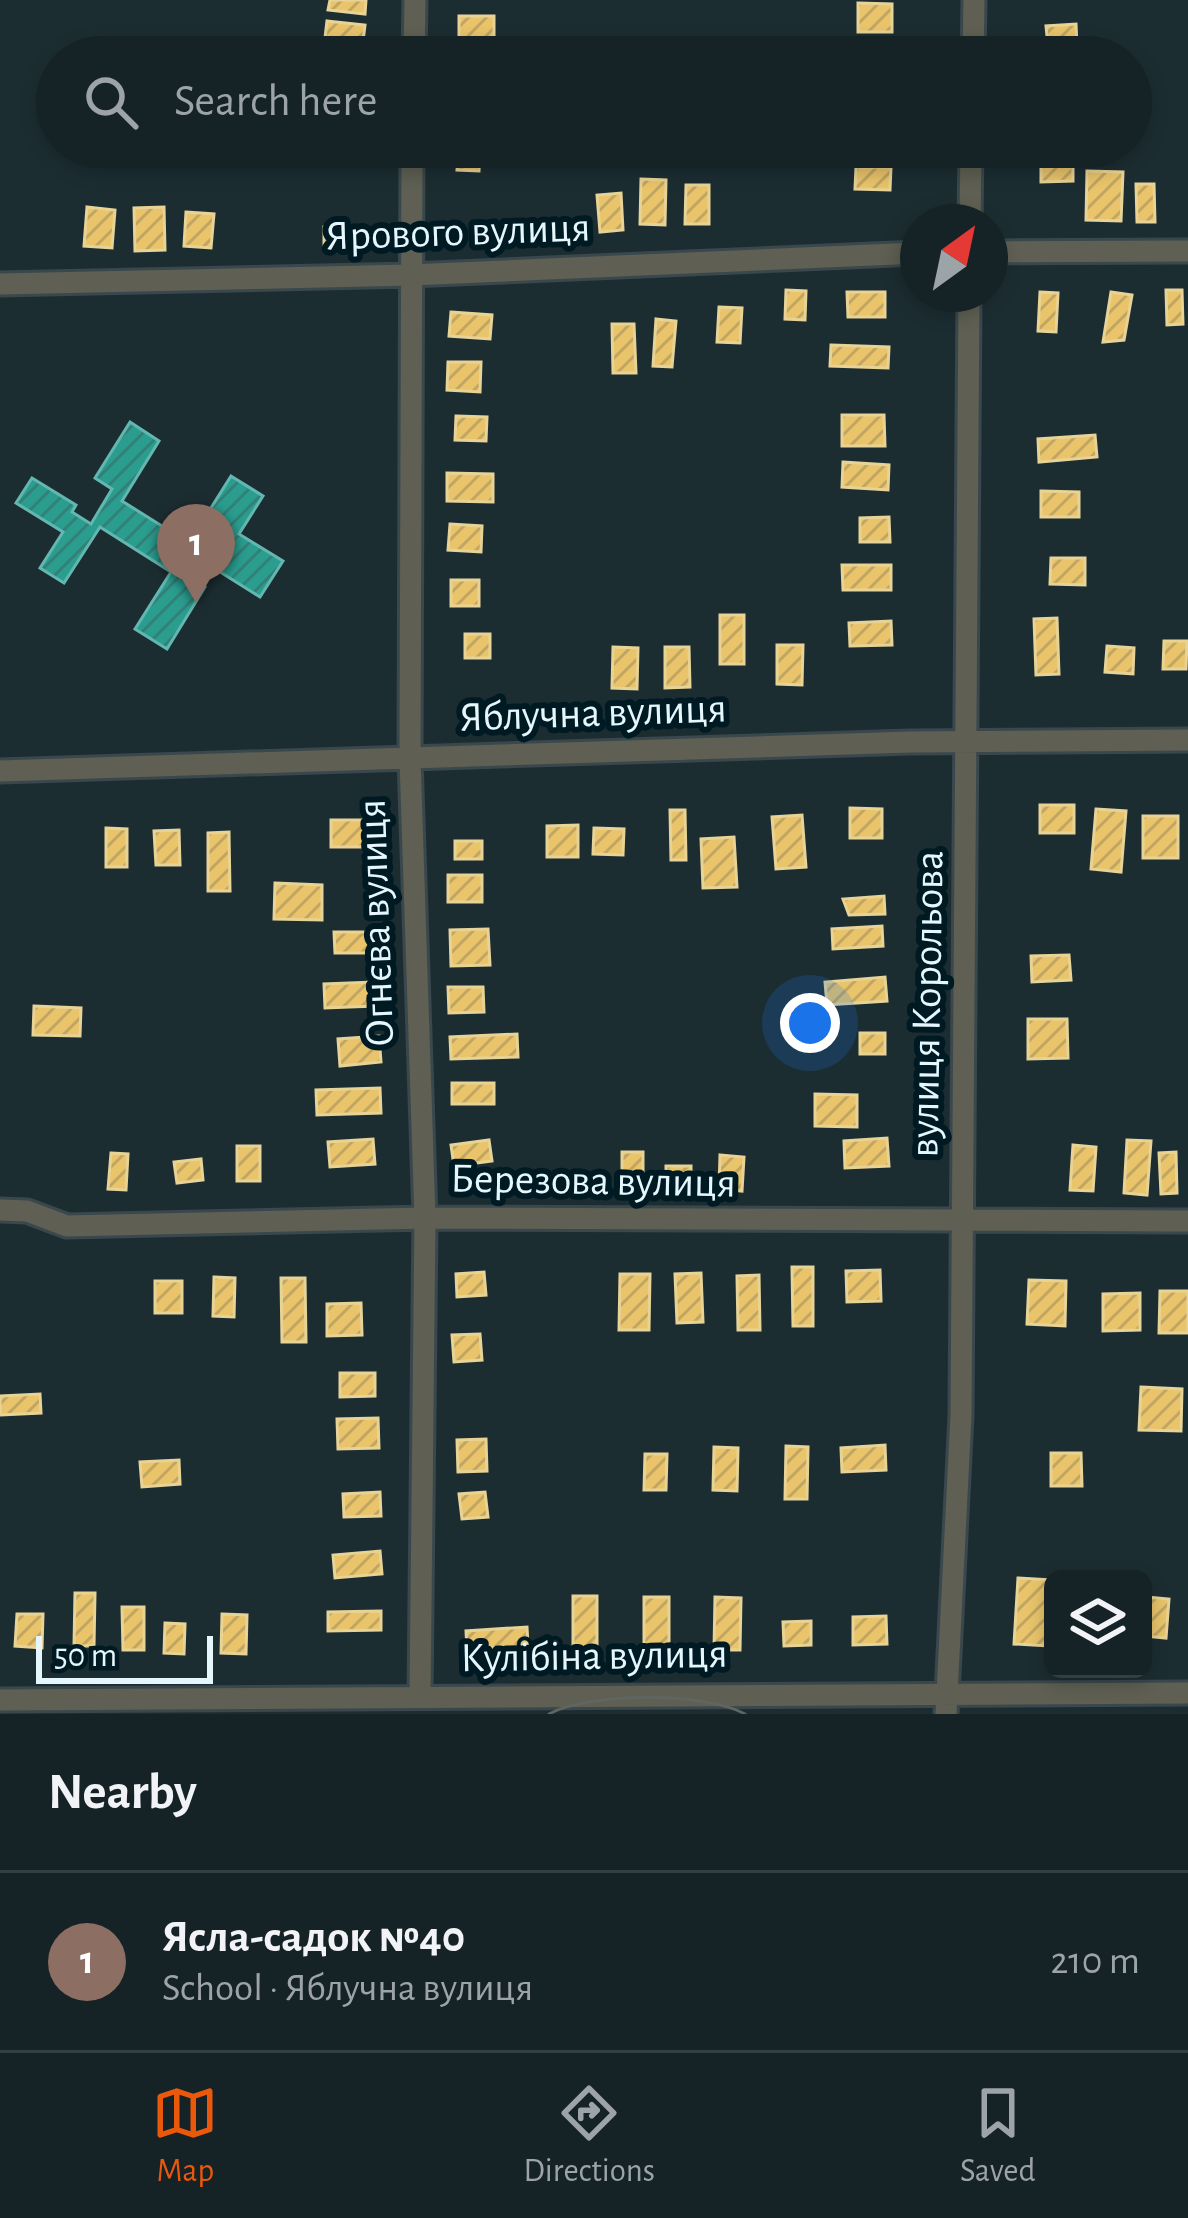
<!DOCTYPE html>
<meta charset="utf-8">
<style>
:root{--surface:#152226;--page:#222f32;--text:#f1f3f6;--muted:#9da4a7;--line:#343f43;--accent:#ea580c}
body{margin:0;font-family:"Alegreya Sans",sans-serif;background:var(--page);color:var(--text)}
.controls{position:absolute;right:36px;bottom:36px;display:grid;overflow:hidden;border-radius:18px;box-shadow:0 6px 18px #0003}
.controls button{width:108px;height:108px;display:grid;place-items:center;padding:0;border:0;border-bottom:3px solid var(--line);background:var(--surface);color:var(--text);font:60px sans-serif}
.compass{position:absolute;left:900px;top:204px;width:108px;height:108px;border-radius:50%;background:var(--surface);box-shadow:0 6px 18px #0003;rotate:33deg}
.scale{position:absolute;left:36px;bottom:30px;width:177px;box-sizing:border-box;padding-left:12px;border:6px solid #e5f7fd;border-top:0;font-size:33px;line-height:42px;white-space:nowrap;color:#e5f7fd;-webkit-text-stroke:9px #001a23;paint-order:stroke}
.you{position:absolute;left:810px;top:1023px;width:42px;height:42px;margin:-30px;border:9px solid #fff;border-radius:50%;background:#1a73e8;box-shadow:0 0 0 18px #1a73e833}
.badge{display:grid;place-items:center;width:78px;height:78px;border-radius:50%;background:var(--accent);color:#fff;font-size:39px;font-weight:700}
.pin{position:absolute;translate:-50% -99px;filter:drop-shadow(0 3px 6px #0008)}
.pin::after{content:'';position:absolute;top:63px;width:42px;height:36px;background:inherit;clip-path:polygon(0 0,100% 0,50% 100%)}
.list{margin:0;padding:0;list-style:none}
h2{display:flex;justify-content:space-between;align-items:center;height:156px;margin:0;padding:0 48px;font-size:51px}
h2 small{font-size:39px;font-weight:400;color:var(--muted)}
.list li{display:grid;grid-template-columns:78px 1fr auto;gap:36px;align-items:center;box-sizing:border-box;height:180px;padding:0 48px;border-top:3px solid var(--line)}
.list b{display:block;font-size:45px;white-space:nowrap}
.list p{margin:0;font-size:39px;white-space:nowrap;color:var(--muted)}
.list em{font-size:39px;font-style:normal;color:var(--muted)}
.icon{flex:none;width:66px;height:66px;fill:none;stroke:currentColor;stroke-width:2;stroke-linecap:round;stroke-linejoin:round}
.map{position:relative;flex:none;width:1188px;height:1714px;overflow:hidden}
.search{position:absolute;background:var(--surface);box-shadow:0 6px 18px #0003;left:36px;right:36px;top:36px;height:132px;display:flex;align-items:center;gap:30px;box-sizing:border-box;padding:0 42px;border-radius:66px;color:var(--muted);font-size:45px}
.sheet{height:336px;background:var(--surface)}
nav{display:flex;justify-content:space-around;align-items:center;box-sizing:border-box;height:168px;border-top:3px solid var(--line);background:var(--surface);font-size:33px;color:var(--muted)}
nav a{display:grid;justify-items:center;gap:6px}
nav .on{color:var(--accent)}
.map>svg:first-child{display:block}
.homes{fill:url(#homes-hatch);stroke:#e8d396;stroke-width:3}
.schools{fill:url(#schools-hatch);stroke:#62b8b0;stroke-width:3}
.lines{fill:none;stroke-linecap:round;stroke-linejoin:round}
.street-casing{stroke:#3a484d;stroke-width:27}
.street{stroke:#5f6053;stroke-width:21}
.tram{stroke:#5f6662;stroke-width:3}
.labels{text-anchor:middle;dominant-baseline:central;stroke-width:12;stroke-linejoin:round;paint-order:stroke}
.street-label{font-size:42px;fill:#e5f7fd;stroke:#001a23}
</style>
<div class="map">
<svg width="1188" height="1714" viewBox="0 0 1188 1714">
<defs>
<pattern id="homes-hatch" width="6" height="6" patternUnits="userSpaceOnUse" patternTransform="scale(3)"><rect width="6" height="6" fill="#e9c46a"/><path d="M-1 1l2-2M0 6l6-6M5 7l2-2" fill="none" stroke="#c0a662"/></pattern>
<pattern id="schools-hatch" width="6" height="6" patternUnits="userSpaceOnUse" patternTransform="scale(3)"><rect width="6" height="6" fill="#2a9d8f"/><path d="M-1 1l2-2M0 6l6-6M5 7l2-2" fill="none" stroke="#338078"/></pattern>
</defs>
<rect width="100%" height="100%" fill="#1c2d32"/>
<path class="homes" d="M 330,0 L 366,0 L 365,14 L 328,10 Z
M 858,3 L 892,4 L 892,32 L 858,32 Z
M 459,16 L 494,16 L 494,44 L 459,43 Z
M 327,21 L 365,25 L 362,50 L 324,46 Z
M 1076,24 L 1077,45 L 1048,47 L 1046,26 Z
M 325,147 L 360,147 L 360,161 L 324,161 Z
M 459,147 L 480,147 L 479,171 L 457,170 Z
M 1041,158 L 1073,158 L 1073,181 L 1041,182 Z
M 856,167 L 891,167 L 890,190 L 855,189 Z
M 1087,171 L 1123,172 L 1121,221 L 1086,220 Z
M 641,179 L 666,180 L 665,225 L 640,224 Z
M 1136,184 L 1154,184 L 1155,222 L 1137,222 Z
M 686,185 L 709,185 L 709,224 L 685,224 Z
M 621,193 L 623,230 L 600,232 L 597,195 Z
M 87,207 L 115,210 L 112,248 L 84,246 Z
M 164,207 L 165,250 L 135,251 L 134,208 Z
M 186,212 L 214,214 L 211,248 L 184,246 Z
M 324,227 L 356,227 L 357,249 L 324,250 Z
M 786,290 L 806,291 L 805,320 L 785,319 Z
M 1166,290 L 1182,290 L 1183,324 L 1167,325 Z
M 847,292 L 885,292 L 885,317 L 848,317 Z
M 1040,292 L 1058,293 L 1056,332 L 1038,331 Z
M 1111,292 L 1132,295 L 1124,340 L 1103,342 Z
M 719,307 L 742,308 L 740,343 L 717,342 Z
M 451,312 L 492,315 L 490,339 L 449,336 Z
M 656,319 L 676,321 L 672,367 L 653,366 Z
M 612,324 L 634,324 L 636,373 L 613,373 Z
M 831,345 L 889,347 L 888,368 L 830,366 Z
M 448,362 L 481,362 L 480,392 L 447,390 Z
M 842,415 L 884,415 L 885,446 L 842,446 Z
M 456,416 L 487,417 L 486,441 L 455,440 Z
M 1095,435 L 1097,457 L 1039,462 L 1038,439 Z
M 843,462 L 889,465 L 888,490 L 842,487 Z
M 447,473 L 493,474 L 493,502 L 447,501 Z
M 1041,491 L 1079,492 L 1079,517 L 1041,517 Z
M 889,517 L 890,542 L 860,542 L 860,518 Z
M 450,524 L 482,526 L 481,552 L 448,550 Z
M 1051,558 L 1085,558 L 1085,585 L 1050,584 Z
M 842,565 L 891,565 L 891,590 L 843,590 Z
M 451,580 L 479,580 L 479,606 L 451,606 Z
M 720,615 L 744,615 L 744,664 L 720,664 Z
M 1057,618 L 1059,674 L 1036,675 L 1034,619 Z
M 891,621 L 892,645 L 850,646 L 849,623 Z
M 465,634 L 490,634 L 490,658 L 465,658 Z
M 1164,641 L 1187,641 L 1186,669 L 1163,669 Z
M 777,645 L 803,645 L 802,685 L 777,684 Z
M 1107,646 L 1134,648 L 1133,674 L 1105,672 Z
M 613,647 L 638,648 L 637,689 L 612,688 Z
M 665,647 L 689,647 L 690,687 L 665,688 Z
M 1040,805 L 1074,805 L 1074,833 L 1040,833 Z
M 850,808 L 882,809 L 882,838 L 850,838 Z
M 1096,809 L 1126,811 L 1121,872 L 1091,869 Z
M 670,810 L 685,810 L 686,860 L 671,860 Z
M 802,815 L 806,867 L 776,869 L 772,817 Z
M 1143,816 L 1178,816 L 1178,858 L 1143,858 Z
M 331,820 L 376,820 L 376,847 L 331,847 Z
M 578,825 L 578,857 L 547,857 L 547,826 Z
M 106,828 L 127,829 L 127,867 L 106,867 Z
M 594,828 L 624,829 L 623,855 L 593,854 Z
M 179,830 L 180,865 L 156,865 L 154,831 Z
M 229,832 L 230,891 L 208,891 L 208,833 Z
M 734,837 L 737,887 L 703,888 L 701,839 Z
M 455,841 L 482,841 L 482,859 L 455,859 Z
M 448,875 L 482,875 L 482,902 L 448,902 Z
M 275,883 L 322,885 L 322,920 L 274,919 Z
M 884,896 L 885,914 L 849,915 L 843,899 Z
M 882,926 L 883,946 L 833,949 L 832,929 Z
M 488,929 L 490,965 L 451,966 L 450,930 Z
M 334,932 L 373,932 L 374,953 L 335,953 Z
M 1069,955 L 1071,980 L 1032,982 L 1031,956 Z
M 885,977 L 887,1001 L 827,1005 L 825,982 Z
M 374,982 L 375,1006 L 325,1008 L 324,984 Z
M 448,987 L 483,987 L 484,1012 L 449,1013 Z
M 34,1006 L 81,1008 L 80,1036 L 33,1035 Z
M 1028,1019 L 1067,1019 L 1068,1058 L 1028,1059 Z
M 860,1033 L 885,1033 L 885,1054 L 860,1054 Z
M 517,1034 L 518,1057 L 451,1059 L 450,1037 Z
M 379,1036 L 381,1062 L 340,1066 L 338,1039 Z
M 452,1083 L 494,1083 L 494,1104 L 452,1104 Z
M 380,1088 L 381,1113 L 317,1115 L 316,1090 Z
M 815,1094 L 857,1095 L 857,1127 L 815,1126 Z
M 887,1138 L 889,1166 L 845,1168 L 844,1141 Z
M 373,1139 L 375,1164 L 330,1167 L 328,1142 Z
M 489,1140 L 492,1161 L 454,1166 L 451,1145 Z
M 1127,1140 L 1151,1141 L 1147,1195 L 1124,1193 Z
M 1073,1145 L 1096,1147 L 1093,1191 L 1070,1190 Z
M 237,1146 L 260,1146 L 260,1181 L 237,1181 Z
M 622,1152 L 643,1152 L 643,1195 L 622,1195 Z
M 1176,1152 L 1177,1193 L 1161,1194 L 1159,1153 Z
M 111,1153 L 128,1154 L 126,1190 L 108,1189 Z
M 720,1155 L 744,1157 L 742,1191 L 719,1189 Z
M 201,1159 L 203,1180 L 177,1183 L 174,1162 Z
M 666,1166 L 691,1166 L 691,1195 L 666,1194 Z
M 792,1267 L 813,1267 L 813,1326 L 793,1326 Z
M 880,1270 L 881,1301 L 847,1302 L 846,1271 Z
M 484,1272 L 486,1295 L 457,1297 L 456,1274 Z
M 701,1273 L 703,1322 L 677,1323 L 675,1274 Z
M 620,1274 L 650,1274 L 649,1330 L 619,1330 Z
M 759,1275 L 760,1330 L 738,1330 L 737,1276 Z
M 214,1277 L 235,1278 L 234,1317 L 213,1316 Z
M 281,1278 L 305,1278 L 306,1342 L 282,1342 Z
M 1029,1280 L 1066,1281 L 1065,1326 L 1027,1324 Z
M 155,1281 L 182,1281 L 182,1313 L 155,1313 Z
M 1160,1291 L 1188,1291 L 1188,1333 L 1159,1333 Z
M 1140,1293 L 1140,1330 L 1103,1331 L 1103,1294 Z
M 361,1303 L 362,1335 L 327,1336 L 327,1304 Z
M 480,1334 L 482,1360 L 454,1362 L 452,1335 Z
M 340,1373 L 375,1373 L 375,1396 L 340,1397 Z
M 1141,1387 L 1182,1389 L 1181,1431 L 1139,1430 Z
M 40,1394 L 41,1413 L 0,1415 L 0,1396 Z
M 378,1418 L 379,1448 L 338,1449 L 337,1419 Z
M 486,1439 L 487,1471 L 458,1472 L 457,1440 Z
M 885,1445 L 886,1470 L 842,1472 L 841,1448 Z
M 786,1446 L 808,1447 L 807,1499 L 785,1499 Z
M 714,1447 L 738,1448 L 737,1491 L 713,1490 Z
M 1051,1453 L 1081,1453 L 1082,1486 L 1051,1486 Z
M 645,1454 L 667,1454 L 666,1490 L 644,1490 Z
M 179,1460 L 180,1484 L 142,1487 L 140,1462 Z
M 380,1492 L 381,1516 L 344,1517 L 343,1494 Z
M 485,1492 L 488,1517 L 462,1519 L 459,1494 Z
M 380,1551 L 382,1574 L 335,1578 L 333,1555 Z
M 1018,1578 L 1051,1580 L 1048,1646 L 1014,1644 Z
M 75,1593 L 95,1593 L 94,1646 L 74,1646 Z
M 573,1596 L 597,1596 L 597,1647 L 573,1647 Z
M 644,1597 L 669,1597 L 669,1646 L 644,1646 Z
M 715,1597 L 741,1598 L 740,1650 L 714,1650 Z
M 1147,1597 L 1169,1599 L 1166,1638 L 1143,1636 Z
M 122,1607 L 144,1607 L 144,1650 L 123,1650 Z
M 381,1611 L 381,1630 L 328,1631 L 328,1612 Z
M 17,1614 L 43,1614 L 42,1648 L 15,1646 Z
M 222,1614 L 247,1615 L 246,1654 L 221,1653 Z
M 886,1616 L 887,1644 L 853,1645 L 853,1617 Z
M 811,1621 L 811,1645 L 784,1646 L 783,1622 Z
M 165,1623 L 185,1624 L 184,1654 L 164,1653 Z
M 527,1627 L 528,1645 L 467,1650 L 466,1631 Z"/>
<path class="schools" d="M 130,422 L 159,441 L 122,501 L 189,543 L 231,476 L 263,496 L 239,534 L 283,561 L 260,597 L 209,565 L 199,583 L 205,587 L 167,649 L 135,629 L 171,572 L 100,527 L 64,583 L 40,568 L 63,532 L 16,503 L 32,478 L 76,505 L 72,512 L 91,524 L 112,489 L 95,478 Z"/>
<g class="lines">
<g class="street-casing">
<path id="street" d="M 414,57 L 415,0
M 973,57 L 974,0
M 412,147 L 410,759 L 425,1218 L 420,1697
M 970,222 L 971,147
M 990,252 L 1188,251
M 0,284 L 410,275 L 918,253
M 0,771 L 910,742 L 1188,740
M 0,1210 L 27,1211 L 67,1226 L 425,1218 L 1188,1221
M 0,1700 L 1188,1693
M 946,1714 L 961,1415 L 969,294"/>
</g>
<use href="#street" class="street"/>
<path class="tram" d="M 549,1714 C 589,1692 705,1692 745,1714"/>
</g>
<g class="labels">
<g class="street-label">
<text transform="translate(458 232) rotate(-2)">Ярового вулиця</text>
<text transform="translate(593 713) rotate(-2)">Яблучна вулиця</text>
<text transform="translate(376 923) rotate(-92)">Огнєва вулиця</text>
<text transform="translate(927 1004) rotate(-89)">вулиця Корольова</text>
<text transform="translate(593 1181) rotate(1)">Березова вулиця</text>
<text transform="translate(594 1656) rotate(-1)">Кулібіна вулиця</text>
</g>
</g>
</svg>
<div class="controls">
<button><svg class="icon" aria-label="layers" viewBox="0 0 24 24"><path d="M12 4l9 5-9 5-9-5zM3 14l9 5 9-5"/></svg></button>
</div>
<svg class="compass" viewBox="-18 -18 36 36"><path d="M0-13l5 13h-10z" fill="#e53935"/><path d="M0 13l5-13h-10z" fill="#9da4a7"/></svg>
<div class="scale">50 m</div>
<div class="you"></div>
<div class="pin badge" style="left:196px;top:603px;background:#8d6e63">1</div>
<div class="search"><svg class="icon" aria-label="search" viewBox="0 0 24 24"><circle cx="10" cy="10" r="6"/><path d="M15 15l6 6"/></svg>Search here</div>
</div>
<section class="sheet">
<h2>Nearby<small></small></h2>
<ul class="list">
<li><span class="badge" style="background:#8d6e63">1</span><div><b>Ясла-садок №40</b><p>School · Яблучна вулиця</p></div><em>210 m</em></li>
</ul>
</section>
<nav>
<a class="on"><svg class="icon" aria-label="map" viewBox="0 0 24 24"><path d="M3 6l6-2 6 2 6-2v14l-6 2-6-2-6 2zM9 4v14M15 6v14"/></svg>Map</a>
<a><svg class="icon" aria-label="directions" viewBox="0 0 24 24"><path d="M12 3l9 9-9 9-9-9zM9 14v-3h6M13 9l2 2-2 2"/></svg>Directions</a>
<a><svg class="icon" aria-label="saved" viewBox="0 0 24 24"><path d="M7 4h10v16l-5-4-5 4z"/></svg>Saved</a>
</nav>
